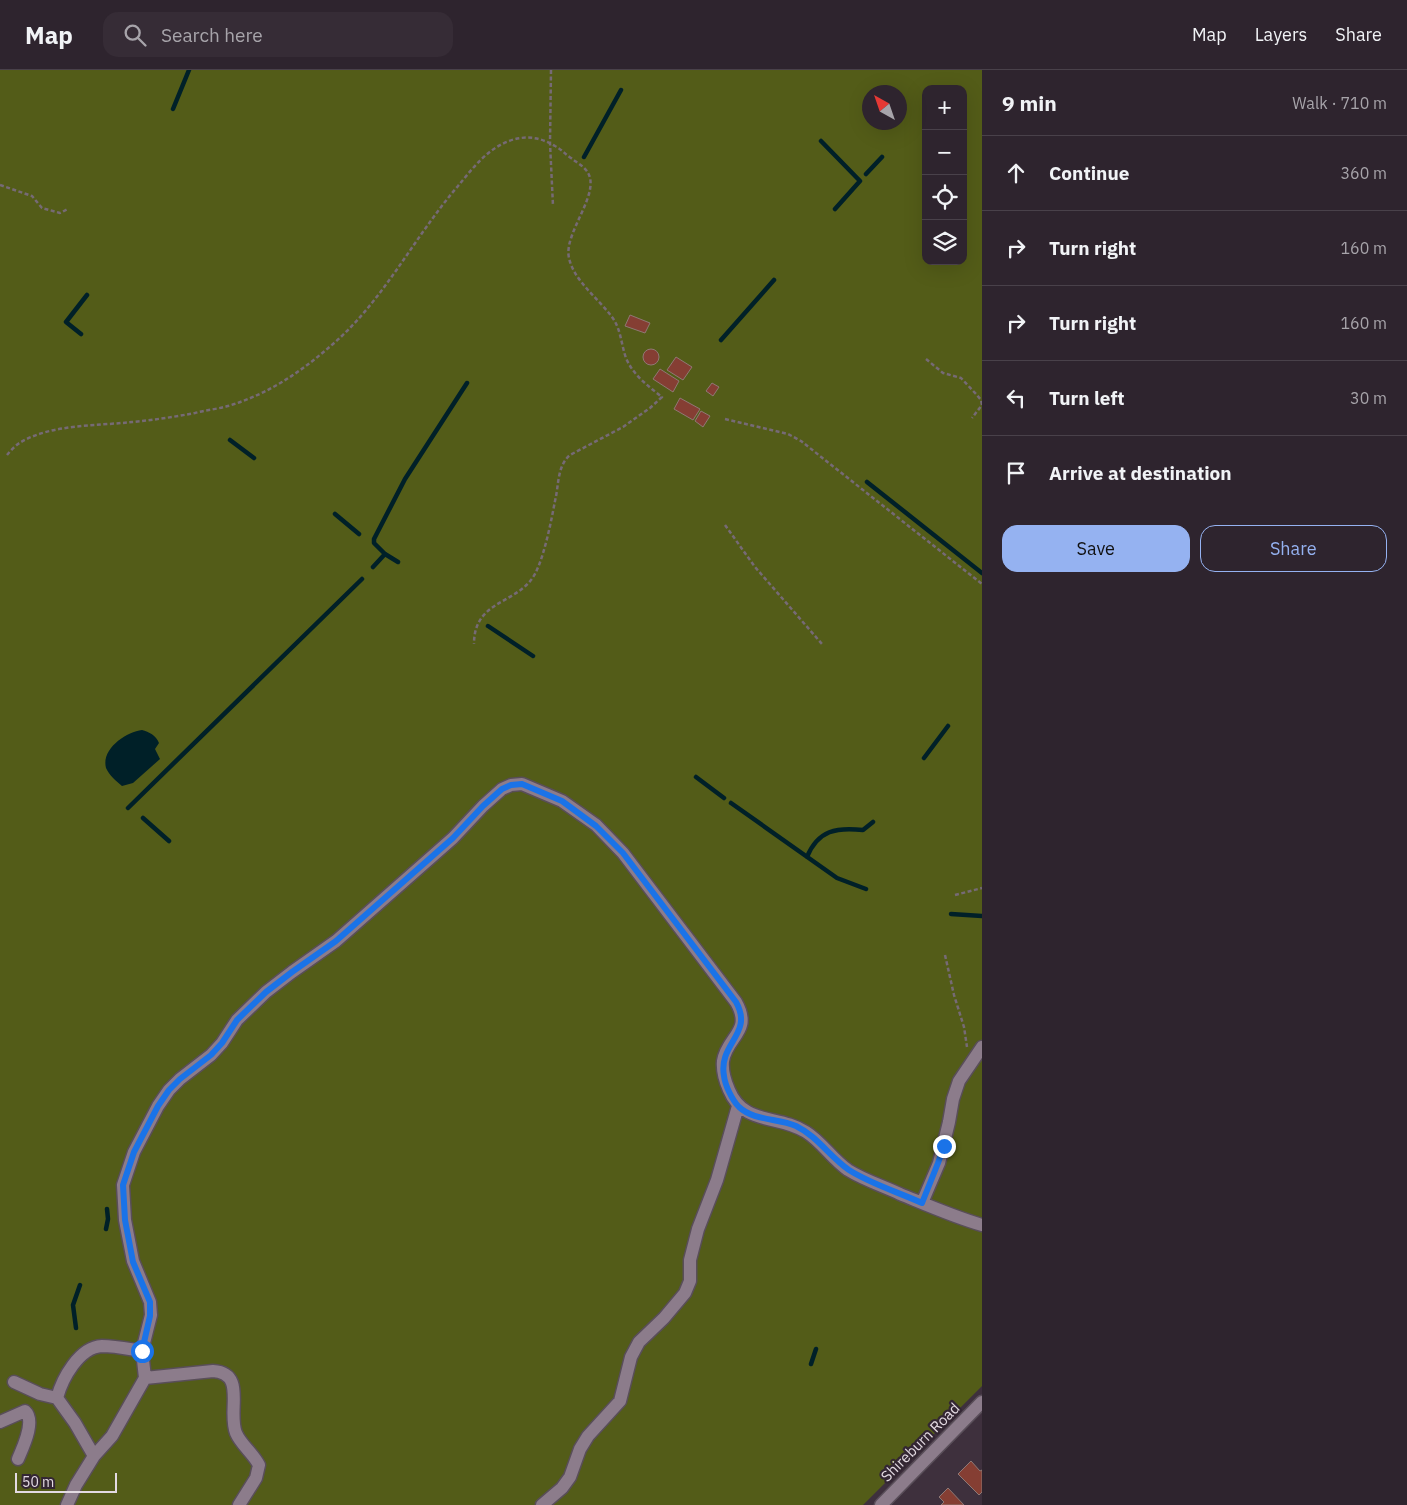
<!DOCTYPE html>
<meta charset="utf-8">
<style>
:root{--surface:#2e242e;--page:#362c36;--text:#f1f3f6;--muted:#a7a4aa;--line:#49414a;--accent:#95b2f1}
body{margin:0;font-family:"IBM Plex Sans",sans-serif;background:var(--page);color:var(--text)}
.controls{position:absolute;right:15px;top:15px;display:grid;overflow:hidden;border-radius:10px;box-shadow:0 5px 20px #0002}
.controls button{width:45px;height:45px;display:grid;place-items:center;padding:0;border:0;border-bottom:1px solid var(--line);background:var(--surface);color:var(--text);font:25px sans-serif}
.compass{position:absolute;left:862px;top:15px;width:45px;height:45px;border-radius:50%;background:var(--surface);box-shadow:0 5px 20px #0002;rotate:320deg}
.scale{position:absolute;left:15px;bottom:12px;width:102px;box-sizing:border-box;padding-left:5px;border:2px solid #e3dae2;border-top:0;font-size:14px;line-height:18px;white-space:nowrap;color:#e3dae2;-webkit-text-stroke:4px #332633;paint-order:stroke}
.stop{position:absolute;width:15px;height:15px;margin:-11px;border:4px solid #1a73e8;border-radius:50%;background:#fff}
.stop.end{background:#1a73e8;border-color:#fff;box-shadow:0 1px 5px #0008}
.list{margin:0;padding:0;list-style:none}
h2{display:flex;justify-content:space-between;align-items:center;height:65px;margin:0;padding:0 20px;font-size:21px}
h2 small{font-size:16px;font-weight:400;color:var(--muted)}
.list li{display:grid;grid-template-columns:32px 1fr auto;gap:15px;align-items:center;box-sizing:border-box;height:75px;padding:0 20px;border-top:1px solid var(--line)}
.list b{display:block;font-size:19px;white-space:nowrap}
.list em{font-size:16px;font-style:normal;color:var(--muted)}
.actions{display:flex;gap:10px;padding:15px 20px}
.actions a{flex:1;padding:11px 0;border:1px solid var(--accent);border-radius:15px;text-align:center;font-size:18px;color:var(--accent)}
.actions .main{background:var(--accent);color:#111}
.icon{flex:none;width:28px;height:28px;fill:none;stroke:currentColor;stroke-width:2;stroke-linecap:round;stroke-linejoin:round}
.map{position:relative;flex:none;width:982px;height:1435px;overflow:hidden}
header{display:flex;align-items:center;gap:30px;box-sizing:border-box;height:70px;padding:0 25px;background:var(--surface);border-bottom:1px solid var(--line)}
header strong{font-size:24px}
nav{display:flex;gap:28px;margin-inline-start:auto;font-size:18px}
.search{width:350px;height:45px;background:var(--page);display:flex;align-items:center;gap:12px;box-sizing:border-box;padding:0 18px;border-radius:15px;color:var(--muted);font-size:19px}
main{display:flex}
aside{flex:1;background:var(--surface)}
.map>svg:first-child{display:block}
.green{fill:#535c18;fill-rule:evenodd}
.water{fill:#002028}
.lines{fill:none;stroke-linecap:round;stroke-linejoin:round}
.stream{stroke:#002028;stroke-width:4.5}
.building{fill:#853e33;stroke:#8f7874}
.minor-casing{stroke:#594e59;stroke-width:15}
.path{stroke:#766a75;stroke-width:2.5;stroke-dasharray:4 2.5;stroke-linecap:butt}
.minor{stroke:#8c7c8b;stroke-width:12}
.route{stroke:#1a73e8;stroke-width:6}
.labels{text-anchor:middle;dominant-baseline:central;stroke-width:4.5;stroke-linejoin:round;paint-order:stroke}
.street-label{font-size:15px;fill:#e3dae2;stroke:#332633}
</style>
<header>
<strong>Map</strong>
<div class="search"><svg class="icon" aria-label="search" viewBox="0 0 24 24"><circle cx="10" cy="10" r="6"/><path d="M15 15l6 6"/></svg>Search here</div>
<nav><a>Map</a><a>Layers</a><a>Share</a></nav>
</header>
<main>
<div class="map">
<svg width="982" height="1435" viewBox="0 0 982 1435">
<rect width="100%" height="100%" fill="#3e303d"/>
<path class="green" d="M 0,0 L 982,0 L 982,1316 L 863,1435 L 0,1435 ZM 926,19 L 963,19 L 963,191 L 926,191 ZM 869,22 L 899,22 L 899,52 L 869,52 Z"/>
<path class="water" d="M 142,660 C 149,662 156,665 159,673 L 155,679 L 160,689 L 133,713 L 122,716 C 116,711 109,705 106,698 C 101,679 126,662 142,660 Z"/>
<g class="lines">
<path class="stream" d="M 173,39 L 189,0
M 821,71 L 860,111 L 835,139
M 584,87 L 621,20
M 866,104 L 882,87
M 81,264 L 66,252 L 87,225
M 721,270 L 774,210
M 230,370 L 254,388
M 867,412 L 982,503
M 335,444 L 359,464
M 398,492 L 385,484 L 374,473 L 374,469 L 405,409 L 467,313
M 373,497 L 385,484
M 488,556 L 533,586
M 924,688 L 948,656
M 696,707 L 724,728
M 731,733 L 837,808 L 866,819
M 128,738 L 362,509
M 143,748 L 169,771
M 807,787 C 818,760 837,757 863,760 L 873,752
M 951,844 L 982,846
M 106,1159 L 108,1149 L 107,1139
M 76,1258 L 73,1235 L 80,1215
M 811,1294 L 816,1279"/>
</g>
<path class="building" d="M 630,245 L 650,253 L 645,263 L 625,256 Z
M643 287a8 8 0 1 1 16 0a8 8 0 1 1-16 0Z
M 676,287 L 692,297 L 683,310 L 667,300 Z
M 660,299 L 679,311 L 673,322 L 653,309 Z
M 712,313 L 719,317 L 713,326 L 706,321 Z
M 680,328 L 700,339 L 693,350 L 674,339 Z
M 701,341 L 710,346 L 703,357 L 695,351 Z
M 971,1391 L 980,1401 L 982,1400 L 982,1422 L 979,1425 L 958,1404 Z
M 948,1418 L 964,1435 L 941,1435 L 944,1432 L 939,1427 Z"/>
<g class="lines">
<g class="minor-casing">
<path id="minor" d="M 922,1133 L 939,1093 L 949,1052 L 953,1029 L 959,1011 L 982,977
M 145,1308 L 213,1301 C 247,1303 227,1341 236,1363 C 241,1375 253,1383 259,1395 L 256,1408 L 239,1435
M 14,1312 L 40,1324 L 57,1328 L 75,1353 L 94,1386
M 57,1328 C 62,1309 79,1277 102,1276 C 115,1276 129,1279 142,1281
M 0,1352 L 25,1341 C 36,1351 23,1377 18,1389
M 67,1435 L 76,1415 L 94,1386 L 112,1366 L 145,1308 L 142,1281 L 151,1245 L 150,1232 L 133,1191 L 125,1150 L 123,1115 L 134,1082 L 158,1036 L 169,1020 L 180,1009 L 211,985 L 222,973 L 237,950 L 266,922 L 292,902 L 336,871 L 453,768 L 483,736 L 502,719 L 511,715 L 522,714 L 562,731 L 596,755 L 623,783 L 736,932 C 753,962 727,966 723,991 C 722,1001 725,1011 729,1020 C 744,1056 778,1044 806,1062 C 822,1072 832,1089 848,1100 C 864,1110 883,1116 900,1124 C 927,1135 954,1147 982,1155
M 542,1435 L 562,1418 L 570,1407 L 580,1379 L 588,1366 L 620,1331 L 631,1287 L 639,1272 L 664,1248 L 685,1223 L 690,1211 L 690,1190 L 698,1159 L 717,1110 L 738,1036
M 881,1435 L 982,1332"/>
</g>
<path class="path" d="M 551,0 L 550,73 L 553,136
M 0,115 L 32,126 L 42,138 L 60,143 L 68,139
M 926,289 L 943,303 L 961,308 L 976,324 L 981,330 L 982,335 L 972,348
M 725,349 L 788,364 L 801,371 L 982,514
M 7,385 C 11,380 16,375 21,372 C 52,354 97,356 132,352 C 153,350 174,347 195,343 C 206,340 218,339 228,336 C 269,324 302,301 333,274 C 384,230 414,167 458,116 C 472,99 487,79 509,71 C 525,65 540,67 555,76 C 561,79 565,84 571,88 C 576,92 582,95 586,100 C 604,121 563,162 569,188 C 574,211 598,228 612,247 C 621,259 621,274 626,288 C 633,305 648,316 662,327 L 650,338 L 623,357 L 570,385 C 557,396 559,415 555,431 C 551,452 545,483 536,502 C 520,535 474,528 474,574
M 725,455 L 755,497 L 822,574
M 955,825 L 982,818
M 945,885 L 954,925 L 964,957 L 967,977"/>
<use href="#minor" class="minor"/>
</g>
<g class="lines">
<path class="route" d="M 142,1281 L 150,1246 L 150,1232 L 133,1192 L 125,1150 L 123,1115 L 134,1082 L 158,1036 L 169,1020 L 180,1009 L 211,985 L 222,973 L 237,950 L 266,922 L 292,902 L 336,871 L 453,768 L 483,736 L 502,719 L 511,715 L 522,714 L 562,731 L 596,756 L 623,783 L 736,932 C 754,964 718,973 724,1006 C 725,1015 732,1030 739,1037 C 754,1051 778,1048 796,1056 C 817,1066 830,1087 849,1100 C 871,1114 898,1122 922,1133 L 938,1093 L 944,1076"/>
</g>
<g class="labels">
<g class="street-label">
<text transform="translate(920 1372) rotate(-45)">Shireburn Road</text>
</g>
</g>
</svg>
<div class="controls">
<button>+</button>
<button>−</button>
<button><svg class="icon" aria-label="locate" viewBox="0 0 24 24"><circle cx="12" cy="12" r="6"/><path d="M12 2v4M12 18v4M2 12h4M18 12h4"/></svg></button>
<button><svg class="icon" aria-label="layers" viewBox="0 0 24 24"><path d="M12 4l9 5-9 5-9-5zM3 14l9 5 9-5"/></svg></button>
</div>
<svg class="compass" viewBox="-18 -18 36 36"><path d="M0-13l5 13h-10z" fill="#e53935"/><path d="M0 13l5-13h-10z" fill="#a7a4aa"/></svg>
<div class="scale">50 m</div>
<div class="stop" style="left:142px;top:1281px"></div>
<div class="stop end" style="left:944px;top:1076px"></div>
</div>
<aside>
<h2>9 min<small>Walk · 710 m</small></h2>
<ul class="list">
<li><svg class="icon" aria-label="ahead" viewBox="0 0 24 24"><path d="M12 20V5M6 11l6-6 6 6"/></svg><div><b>Continue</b></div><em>360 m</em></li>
<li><svg class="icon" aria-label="right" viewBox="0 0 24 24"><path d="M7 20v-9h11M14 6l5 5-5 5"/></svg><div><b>Turn right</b></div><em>160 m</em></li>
<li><svg class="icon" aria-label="right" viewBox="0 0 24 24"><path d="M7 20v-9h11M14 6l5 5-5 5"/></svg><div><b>Turn right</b></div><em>160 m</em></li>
<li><svg class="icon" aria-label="left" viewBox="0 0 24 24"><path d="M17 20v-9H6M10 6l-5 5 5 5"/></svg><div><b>Turn left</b></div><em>30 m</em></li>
<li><svg class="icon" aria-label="arrive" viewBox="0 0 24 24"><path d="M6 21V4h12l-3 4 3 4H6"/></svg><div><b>Arrive at destination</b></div></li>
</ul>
<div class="actions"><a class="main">Save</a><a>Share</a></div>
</aside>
</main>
